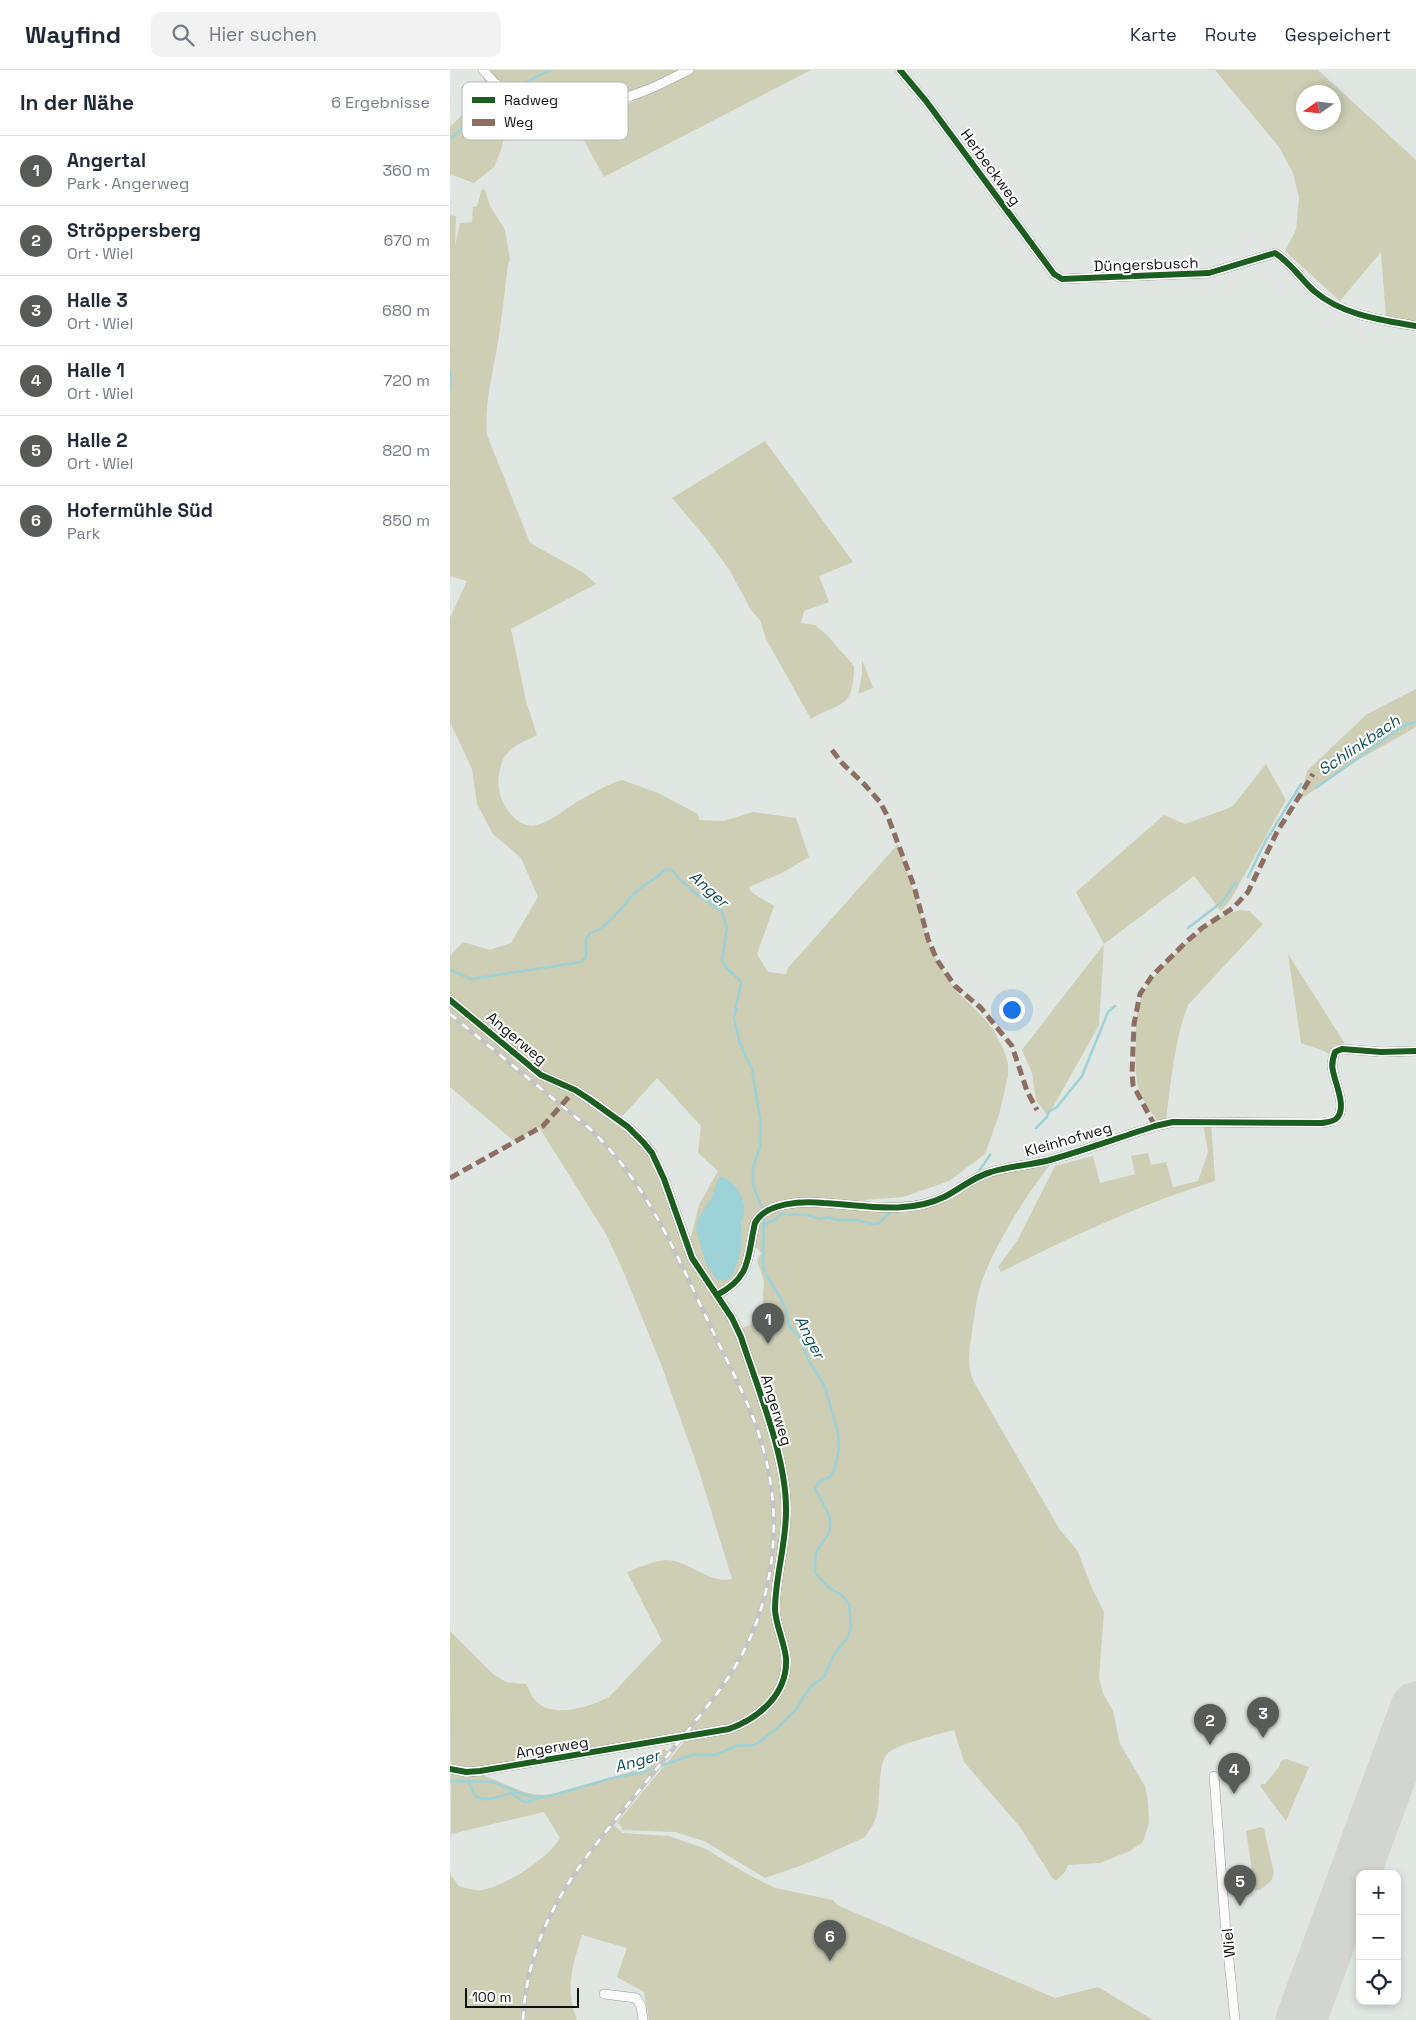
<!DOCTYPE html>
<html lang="de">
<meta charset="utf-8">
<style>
:root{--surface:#fff;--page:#f2f2f3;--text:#1f2937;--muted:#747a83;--line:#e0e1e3;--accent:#575c58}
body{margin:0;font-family:"Space Grotesk",sans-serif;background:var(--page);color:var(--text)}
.controls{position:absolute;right:15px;bottom:15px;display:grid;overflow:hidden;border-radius:10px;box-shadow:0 2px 8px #0003}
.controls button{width:45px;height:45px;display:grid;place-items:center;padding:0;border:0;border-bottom:1px solid var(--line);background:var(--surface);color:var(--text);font:25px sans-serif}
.compass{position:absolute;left:846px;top:15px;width:45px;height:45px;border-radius:50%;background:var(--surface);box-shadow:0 2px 8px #0003;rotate:256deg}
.scale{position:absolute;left:15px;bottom:12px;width:114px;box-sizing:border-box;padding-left:5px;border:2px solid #0d110e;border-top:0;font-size:14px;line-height:18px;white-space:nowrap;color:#0d110e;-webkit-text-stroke:4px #fff;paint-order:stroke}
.you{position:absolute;left:561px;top:939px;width:18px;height:18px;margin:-12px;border:4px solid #fff;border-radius:50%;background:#1a73e8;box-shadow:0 0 0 8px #1a73e833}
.badge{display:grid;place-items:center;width:32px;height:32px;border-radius:50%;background:var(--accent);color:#fff;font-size:16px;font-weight:700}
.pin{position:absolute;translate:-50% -41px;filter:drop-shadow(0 1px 2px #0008)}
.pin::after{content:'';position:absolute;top:26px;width:18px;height:15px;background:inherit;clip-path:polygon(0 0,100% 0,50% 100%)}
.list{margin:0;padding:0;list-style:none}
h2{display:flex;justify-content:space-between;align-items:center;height:65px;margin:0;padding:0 20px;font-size:21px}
h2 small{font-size:16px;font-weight:400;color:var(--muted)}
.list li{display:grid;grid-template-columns:32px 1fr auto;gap:15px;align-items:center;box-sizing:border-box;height:70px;padding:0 20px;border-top:1px solid var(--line)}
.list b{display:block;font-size:19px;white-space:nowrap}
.list p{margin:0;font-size:16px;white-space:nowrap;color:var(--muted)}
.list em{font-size:16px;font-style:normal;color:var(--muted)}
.icon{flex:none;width:28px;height:28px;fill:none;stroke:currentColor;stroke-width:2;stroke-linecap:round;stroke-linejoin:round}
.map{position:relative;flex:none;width:966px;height:1950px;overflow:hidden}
header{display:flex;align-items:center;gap:30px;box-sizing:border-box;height:70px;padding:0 25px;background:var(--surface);border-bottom:1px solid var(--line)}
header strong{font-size:24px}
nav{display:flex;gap:28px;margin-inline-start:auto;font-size:18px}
.search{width:350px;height:45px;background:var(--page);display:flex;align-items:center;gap:12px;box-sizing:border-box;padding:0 18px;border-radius:10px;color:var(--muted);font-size:19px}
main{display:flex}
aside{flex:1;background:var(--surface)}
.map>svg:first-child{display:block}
.green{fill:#cdceb4;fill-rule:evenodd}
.water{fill:#9dd2d8}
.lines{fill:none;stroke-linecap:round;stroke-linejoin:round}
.stream{stroke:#9dd2d8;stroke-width:2.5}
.runway{stroke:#d2d5d2;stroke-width:51}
.minor-casing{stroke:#989c99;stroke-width:10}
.minor{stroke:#fafbfa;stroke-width:9}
.rail-casing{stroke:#c3c4c3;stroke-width:4.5}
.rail{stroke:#fff;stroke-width:2.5;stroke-dasharray:8;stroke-linecap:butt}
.quiet{stroke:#8d6e63;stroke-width:5;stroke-dasharray:10 5;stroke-linecap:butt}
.cycleway-casing{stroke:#fff;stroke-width:9}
.cycleway{stroke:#1b5e20;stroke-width:6}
.labels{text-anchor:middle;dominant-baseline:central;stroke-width:4;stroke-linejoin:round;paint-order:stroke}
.street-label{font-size:15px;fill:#0d110e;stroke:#fff}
.water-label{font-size:16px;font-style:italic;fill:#0b4f56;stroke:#fff}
.key{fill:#fff;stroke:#b6b8b7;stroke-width:1}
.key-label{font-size:14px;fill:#0d110e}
</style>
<header>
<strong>Wayfind</strong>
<div class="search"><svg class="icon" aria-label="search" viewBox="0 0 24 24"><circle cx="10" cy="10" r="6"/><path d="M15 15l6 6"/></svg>Hier suchen</div>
<nav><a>Karte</a><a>Route</a><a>Gespeichert</a></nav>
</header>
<main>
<aside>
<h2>In der Nähe<small>6 Ergebnisse</small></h2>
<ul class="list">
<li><span class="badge">1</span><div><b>Angertal</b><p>Park · Angerweg</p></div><em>360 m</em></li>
<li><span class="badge">2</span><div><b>Ströppersberg</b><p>Ort · Wiel</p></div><em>670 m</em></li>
<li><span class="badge">3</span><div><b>Halle 3</b><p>Ort · Wiel</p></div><em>680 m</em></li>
<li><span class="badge">4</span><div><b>Halle 1</b><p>Ort · Wiel</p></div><em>720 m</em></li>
<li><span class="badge">5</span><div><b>Halle 2</b><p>Ort · Wiel</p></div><em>820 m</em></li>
<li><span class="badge">6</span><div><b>Hofermühle Süd</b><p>Park</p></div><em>850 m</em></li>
</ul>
</aside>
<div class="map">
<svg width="966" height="1950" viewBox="0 0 966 1950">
<rect width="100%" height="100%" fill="#e0e6e1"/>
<path class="green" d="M 29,0 L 361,0 L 154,107 L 130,63 L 207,17 L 138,39 L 67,33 L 72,44 L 59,47 L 51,80 L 44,97 L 24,113 L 0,104 L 0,57 L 29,28 L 34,26 L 36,13 Z
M 765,0 L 868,0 L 966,90 L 966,252 L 936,247 L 931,182 L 890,231 L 835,181 L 846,160 L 849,127 L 843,103 L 829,77 ZM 854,22 L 884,22 L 884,52 L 854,52 Z
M 32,119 L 35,120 L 40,136 L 55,160 L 60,190 L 58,194 C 55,220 52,246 48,272 C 43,302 34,335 37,365 L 80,473 L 134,503 L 146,514 L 61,559 L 76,631 L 87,665 C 76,671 62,675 55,686 C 50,694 47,710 49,719 C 51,736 68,760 87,755 C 101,751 112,741 124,734 C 135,727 160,713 172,710 L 208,723 L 248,744 L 249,750 L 274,751 L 303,742 L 346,748 L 359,787 L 332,803 L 299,817 L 301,822 L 324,836 L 307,884 L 318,902 L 336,904 L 338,898 L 448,774 L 467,831 L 477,868 L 487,891 L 505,920 L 532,946 L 543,959 L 553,978 L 558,993 L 558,1006 L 549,1045 L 535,1084 L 499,1111 L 453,1127 L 415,1130 L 418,1138 L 464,1137 L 520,1110 L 602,1092 C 577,1124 551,1165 535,1203 C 527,1221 525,1242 522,1262 C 519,1283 516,1295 525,1314 L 610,1460 L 627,1480 L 642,1518 L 654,1542 L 649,1608 L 653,1623 L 663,1641 L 670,1674 L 695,1716 L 698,1732 L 699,1753 L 693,1772 L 680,1781 L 650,1793 L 618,1795 L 615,1802 L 606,1811 L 601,1806 L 570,1757 L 514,1692 L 504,1660 C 490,1664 447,1674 438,1683 C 427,1693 431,1728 427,1743 C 425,1753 420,1759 415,1767 L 358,1793 L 315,1808 L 254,1771 L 225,1762 L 171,1760 L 172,1757 L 167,1753 L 238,1667 L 30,1702 L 31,1705 C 57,1712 73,1728 102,1724 L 201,1696 L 214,1678 L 218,1682 L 161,1753 L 173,1763 L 219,1766 L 256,1779 L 299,1805 L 325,1818 L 383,1830 L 387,1835 L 605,1928 L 648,1917 L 703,1950 L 199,1950 L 194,1922 L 167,1907 L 177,1878 L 132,1865 C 122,1895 115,1920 127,1950 L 0,1950 L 0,1804 L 9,1816 C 16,1818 25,1821 32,1820 C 55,1816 98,1789 110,1768 L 94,1742 L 1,1764 L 0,1561 L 43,1604 L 56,1612 L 76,1614 C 79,1619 81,1626 86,1631 C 102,1649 140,1637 159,1627 L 212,1571 L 177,1502 C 189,1498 202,1491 215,1490 C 237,1489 260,1515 282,1509 L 248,1398 L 211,1294 L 171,1196 L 156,1164 L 89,1057 L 64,1071 L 0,1017 L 0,886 L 13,872 L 40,880 L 61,873 L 88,827 L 71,788 L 43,764 L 27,734 L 22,699 L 0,652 L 0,548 L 17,511 L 0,506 L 0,145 L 6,146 L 5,176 L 10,153 L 22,152 L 23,137 L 27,136 ZM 207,1008 L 251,1056 L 248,1083 L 268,1101 L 249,1135 L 240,1171 L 193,1073 L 170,1049 ZM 302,1173 L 311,1183 L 307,1191 L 314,1211 L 312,1243 L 302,1254 L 290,1259 L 272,1225 L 295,1197 Z
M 315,371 L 403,492 L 369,506 L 379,532 L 354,541 L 351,553 L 365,555 L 377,565 L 404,596 C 403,640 393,630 361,649 L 316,569 L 310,550 L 301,540 L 280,501 L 260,473 L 222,428 Z
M 412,590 L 423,618 L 408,624 L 412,605 Z
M 966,619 L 966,657 L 908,690 L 851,729 L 857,701 L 917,644 Z
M 816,694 L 836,730 L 781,829 L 771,841 L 744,806 L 654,874 L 649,955 L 598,1046 L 586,1030 L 582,1003 L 572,980 L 654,874 L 626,822 L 714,745 L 735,754 L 782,737 Z
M 789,840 L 799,841 L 813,854 L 738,935 C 724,971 721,1012 716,1050 L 707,1050 C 687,1025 684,1009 686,978 C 686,962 685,944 691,929 C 700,904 742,866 764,851 C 771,846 781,843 789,840 Z
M 838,884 L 897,977 L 885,975 L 879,984 L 874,981 L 851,973 Z
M 753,1053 L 761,1053 L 765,1111 C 691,1134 620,1167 551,1202 L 548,1197 L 567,1171 L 605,1096 L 643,1086 L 650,1113 L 685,1104 L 681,1086 L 698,1083 L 701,1095 L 716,1092 L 723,1117 L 748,1111 L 758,1082 Z
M 836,1689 L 859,1697 L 836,1751 L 810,1716 L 811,1714 L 815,1714 L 829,1697 L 831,1691 Z
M 811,1757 L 814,1759 L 824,1803 L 821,1811 L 810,1820 L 805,1820 L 796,1761 Z"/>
<path class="water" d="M 269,1107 C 283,1107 297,1130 294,1143 C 294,1147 290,1149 291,1153 C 292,1178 292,1183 282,1206 L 274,1211 L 266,1209 L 256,1194 L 246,1159 L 248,1149 L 262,1127 Z"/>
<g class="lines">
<path class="stream" d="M 62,19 L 100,0
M 0,69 L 20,51 L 25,40 L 41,30 L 51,30 L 53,24
M 0,302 L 0,318
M 866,718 L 953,656 L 966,652
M 798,807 L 815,772 L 851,714
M 738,858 L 772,832 L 786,812
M 0,900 L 21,909 L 131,892 L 136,887 L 136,869 L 140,863 C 161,857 173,833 189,819 C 198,812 207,809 214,800 L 222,800 L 229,809 L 248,825 L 272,841 L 277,858 L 272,890 C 273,898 286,904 291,912 L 284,948 L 290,974 L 302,999 L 311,1054 L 310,1076 L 303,1098 L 303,1115 L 313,1141
M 586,1058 L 597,1047 L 599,1041 L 606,1038 L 632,1006 L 658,942 L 665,936
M 527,1104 L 540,1085
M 450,1133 L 461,1132
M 315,1154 L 325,1150 L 331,1144 L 357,1145 L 370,1149 L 379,1147 L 386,1150 L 406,1150 L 423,1154 L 429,1153 L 441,1141
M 0,1711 L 42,1712 L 75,1725 L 88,1728 L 100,1726 L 159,1709 L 196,1701 L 242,1685 L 265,1685 L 286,1676 L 305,1675 L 325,1660 L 347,1638 L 359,1618 L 374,1607 L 383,1586 L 398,1567 L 401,1557 L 399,1534 L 392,1525 L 379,1518 L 365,1503 C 365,1497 365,1489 366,1483 C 370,1472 382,1467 380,1451 C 379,1439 369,1429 365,1418 L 369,1412 L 380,1407 L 384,1401 L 389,1379 L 388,1363 L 375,1317 L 359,1291 L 349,1266 L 339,1256 L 336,1240 L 330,1227 L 315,1203 L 313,1194 L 314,1146
M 18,1711 C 21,1716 22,1722 26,1726 C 35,1734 54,1724 65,1722
M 62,1723 C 72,1731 74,1736 87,1728"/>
<path class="runway" d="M 851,1950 L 966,1637"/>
<g class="minor-casing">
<path id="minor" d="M 33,0 L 45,13 L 71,32 L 140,39 L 154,36 L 202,18 L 239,0
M 450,0 L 476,31 L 604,204 L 612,209 L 759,203 L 825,183 C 841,193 851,209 864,221 C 892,245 931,250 966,256
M 0,930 L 91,1005 L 125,1020 L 139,1029 L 178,1057 L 193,1072 L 202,1083 L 214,1109 L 242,1188 L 282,1248 L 291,1267 C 307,1317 336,1386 336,1438 C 337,1472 325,1506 325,1540 C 326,1556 334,1571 336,1588 C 338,1623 310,1648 279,1659 L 30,1701 L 16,1702 L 0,1699
M 267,1225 C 302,1207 297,1187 305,1153 C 316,1132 353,1131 374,1133 C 412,1135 458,1145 494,1127 C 510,1119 523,1107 541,1102 C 560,1096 581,1095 600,1090 C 636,1080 670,1067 705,1056 L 723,1052 L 872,1053 C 877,1052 883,1052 887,1048 C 897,1037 885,1013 883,1001 C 881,994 883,988 885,982 L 892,979 L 931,982 L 966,981
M 764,1706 L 775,1851 L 785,1950
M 154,1924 L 186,1928 L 191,1936 L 193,1950"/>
</g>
<use href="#minor" class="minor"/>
<g class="rail-casing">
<path id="rail" d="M 0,944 L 139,1058 C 201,1116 231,1196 267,1270 C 284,1305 303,1340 313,1378 C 333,1448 325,1526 289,1590 C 273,1618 252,1643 232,1668 C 207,1698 183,1728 158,1759 C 111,1817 77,1873 73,1950"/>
</g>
<use href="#rail" class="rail"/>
<path class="quiet" d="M 382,680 L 392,693 L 414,714 L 430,732 L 438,747 L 464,816 L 478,869 L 487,890 L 505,916 L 531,938 L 562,976 L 577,1021 L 587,1040
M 705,1056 L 683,1015 L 682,1003 L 684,954 L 690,924 L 702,906 L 735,873 L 752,858 L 783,838 L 798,822 L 827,762 L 863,704
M 0,1108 L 93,1056 L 125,1020"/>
<g class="cycleway-casing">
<path id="cycleway" d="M 450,0 L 476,31 L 604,204 L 612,209 L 759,203 L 825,183 C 841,193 851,209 864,221 C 892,245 931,250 966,256
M 0,930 L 91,1005 L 125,1020 L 139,1029 L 178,1057 L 193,1072 L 202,1083 L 214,1109 L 242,1188 L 282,1248 L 291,1267 C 307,1317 336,1386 336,1438 C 337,1472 325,1506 325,1540 C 326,1556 334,1571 336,1588 C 338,1623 310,1648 279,1659 L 30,1701 L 16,1702 L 0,1699
M 267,1225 C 302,1207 297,1187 305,1153 C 316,1132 353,1131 374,1133 C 412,1135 458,1145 494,1127 C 510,1119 523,1107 541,1102 C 560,1096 581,1095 600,1090 C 636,1080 670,1067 705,1056 L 723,1052 L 872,1053 C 877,1052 883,1052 887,1048 C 897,1037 885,1013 883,1001 C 881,994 883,988 885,982 L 892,979 L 931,982 L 966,981"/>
</g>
<use href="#cycleway" class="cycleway"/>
</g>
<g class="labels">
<g class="street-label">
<text transform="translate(541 97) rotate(54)">Herbeckweg</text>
<text transform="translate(696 194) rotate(-2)">Düngersbusch</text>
<text transform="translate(67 968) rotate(40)">Angerweg</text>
<text transform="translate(618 1069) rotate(-16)">Kleinhofweg</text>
<text transform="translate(327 1340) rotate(73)">Angerweg</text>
<text transform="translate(102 1677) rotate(-9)">Angerweg</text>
<text transform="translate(778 1873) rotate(-96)">Wiel</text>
</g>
<g class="water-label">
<text transform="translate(909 675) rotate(-34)">Schlinkbach</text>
<text transform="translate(259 819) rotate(42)">Anger</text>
<text transform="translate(360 1267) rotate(63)">Anger</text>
<text transform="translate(187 1691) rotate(-16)">Anger</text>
</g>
</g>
<rect x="12" y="12" width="166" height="58" rx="8" class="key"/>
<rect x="22" y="27" width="23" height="6" fill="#1b5e20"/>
<rect x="22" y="49" width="23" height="7" fill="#8d6e63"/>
<g class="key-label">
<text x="54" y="35">Radweg</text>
<text x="54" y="57">Weg</text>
</g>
</svg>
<div class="controls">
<button>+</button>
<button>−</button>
<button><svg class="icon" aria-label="locate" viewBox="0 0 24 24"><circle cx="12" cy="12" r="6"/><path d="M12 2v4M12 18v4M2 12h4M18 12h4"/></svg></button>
</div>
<svg class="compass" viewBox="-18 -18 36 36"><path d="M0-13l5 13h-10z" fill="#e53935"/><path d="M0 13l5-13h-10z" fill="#747a83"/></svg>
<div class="scale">100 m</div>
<div class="you"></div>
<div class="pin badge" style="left:318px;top:1274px">1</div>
<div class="pin badge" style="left:760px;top:1675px">2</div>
<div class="pin badge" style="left:813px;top:1668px">3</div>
<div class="pin badge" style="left:784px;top:1724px">4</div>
<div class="pin badge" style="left:790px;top:1836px">5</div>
<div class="pin badge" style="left:380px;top:1891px">6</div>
</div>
</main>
